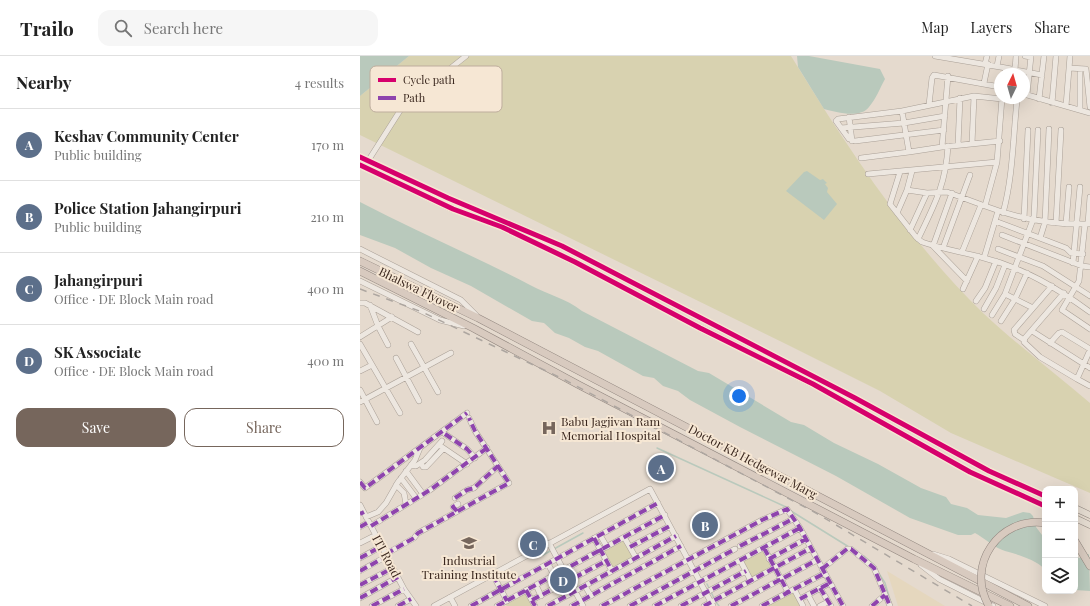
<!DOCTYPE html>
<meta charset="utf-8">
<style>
:root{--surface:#fff;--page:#f6f6f6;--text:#222;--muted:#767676;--line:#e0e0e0;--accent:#76665c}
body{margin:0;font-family:"Playfair Display",serif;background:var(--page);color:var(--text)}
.controls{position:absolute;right:12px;bottom:12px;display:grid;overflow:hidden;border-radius:8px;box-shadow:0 4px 16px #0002}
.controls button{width:36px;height:36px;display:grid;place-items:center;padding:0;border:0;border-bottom:1px solid var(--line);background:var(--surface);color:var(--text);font:20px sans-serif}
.compass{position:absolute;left:634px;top:12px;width:36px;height:36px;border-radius:50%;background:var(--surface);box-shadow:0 4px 16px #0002;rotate:5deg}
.you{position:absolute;left:379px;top:340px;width:14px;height:14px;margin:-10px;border:3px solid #fff;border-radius:50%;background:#1a73e8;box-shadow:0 0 0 6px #1a73e833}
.badge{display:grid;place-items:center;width:26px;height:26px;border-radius:50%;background:var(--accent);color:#fff;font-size:13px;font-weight:700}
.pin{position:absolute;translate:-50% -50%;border:2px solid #fff;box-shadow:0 1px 4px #0006}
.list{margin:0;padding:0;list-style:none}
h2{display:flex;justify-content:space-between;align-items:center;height:52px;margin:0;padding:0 16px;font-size:17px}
h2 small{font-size:13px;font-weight:400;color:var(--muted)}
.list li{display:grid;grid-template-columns:26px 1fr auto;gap:12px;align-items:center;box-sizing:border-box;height:72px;padding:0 16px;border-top:1px solid var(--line)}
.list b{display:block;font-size:15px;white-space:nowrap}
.list p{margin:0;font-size:13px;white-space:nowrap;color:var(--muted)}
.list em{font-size:13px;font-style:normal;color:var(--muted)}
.actions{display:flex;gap:8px;padding:12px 16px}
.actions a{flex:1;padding:9px 0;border:1px solid var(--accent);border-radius:12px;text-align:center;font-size:14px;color:var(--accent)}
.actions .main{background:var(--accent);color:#fff}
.icon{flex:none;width:22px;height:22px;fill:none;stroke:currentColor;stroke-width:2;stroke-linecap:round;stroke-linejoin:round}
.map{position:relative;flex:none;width:730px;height:550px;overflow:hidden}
header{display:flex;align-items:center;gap:24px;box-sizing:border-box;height:56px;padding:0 20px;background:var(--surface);border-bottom:1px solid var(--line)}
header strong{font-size:19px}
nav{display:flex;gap:22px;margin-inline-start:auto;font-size:14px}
.search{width:280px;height:36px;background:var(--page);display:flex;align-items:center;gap:10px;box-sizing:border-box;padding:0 14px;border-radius:12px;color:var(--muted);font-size:15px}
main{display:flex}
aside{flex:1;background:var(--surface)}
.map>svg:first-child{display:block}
.farmland{fill:#e5d7be}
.green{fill:#d8d2b0}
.water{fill:#b9c9bc}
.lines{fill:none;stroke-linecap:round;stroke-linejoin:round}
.stream{stroke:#b9c9bc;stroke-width:1.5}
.minor-casing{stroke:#aaa097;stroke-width:6}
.major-casing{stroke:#90857e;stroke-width:7}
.highway-casing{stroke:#90857e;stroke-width:8}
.minor{stroke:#ede7e0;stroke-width:5}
.major{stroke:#e5dcd1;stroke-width:6}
.highway{stroke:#d8cabf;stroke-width:7}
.rail{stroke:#ada6a0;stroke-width:1.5;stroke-dasharray:7 7;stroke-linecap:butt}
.highway-bridge-casing{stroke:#90857e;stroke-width:8;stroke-linecap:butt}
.highway-bridge{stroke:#d8cabf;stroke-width:7}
.quiet{stroke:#8e44ad;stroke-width:4;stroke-dasharray:8 4;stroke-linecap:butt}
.cycleway-casing{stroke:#f6e7d4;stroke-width:8}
.cycleway{stroke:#d6006c;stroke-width:5}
.labels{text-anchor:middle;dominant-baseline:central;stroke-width:4;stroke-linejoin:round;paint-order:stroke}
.street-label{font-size:12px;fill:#3a271e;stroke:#f6e7d4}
.poi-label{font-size:12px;fill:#3a271e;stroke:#f6e7d4;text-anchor:start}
.key{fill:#f6e7d4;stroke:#bead9d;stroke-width:1}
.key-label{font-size:11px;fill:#3a271e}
</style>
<header>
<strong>Trailo</strong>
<div class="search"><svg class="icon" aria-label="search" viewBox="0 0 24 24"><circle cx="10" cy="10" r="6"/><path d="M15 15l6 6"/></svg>Search here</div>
<nav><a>Map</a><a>Layers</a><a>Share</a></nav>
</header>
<main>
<aside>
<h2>Nearby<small>4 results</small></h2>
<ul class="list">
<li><span class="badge" style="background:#5c6f8a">A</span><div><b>Keshav Community Center</b><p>Public building</p></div><em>170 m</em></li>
<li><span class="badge" style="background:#5c6f8a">B</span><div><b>Police Station Jahangirpuri</b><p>Public building</p></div><em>210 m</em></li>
<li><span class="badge" style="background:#5c6f8a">C</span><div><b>Jahangirpuri</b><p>Office · DE Block Main road</p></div><em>400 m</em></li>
<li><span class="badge" style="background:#5c6f8a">D</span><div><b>SK Associate</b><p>Office · DE Block Main road</p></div><em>400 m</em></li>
</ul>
<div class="actions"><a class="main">Save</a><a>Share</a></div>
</aside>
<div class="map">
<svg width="730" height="550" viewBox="0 0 730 550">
<rect width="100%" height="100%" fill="#e5dace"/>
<path class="farmland" d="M 527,515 L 585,550 L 538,550 Z"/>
<path class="green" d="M 49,0 L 431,0 C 487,91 546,182 623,257 C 656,288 695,317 730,347 L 730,437 L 591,377 L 520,335 L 428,289 L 0,79 L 0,40 Z
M 264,484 L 273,501 L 253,512 L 244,495 Z
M 403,494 L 412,511 L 392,522 L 383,505 Z
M 433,536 L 440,550 L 407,550 Z
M 165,537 L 173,550 L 147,550 L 145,548 Z"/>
<path class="water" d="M 0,0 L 49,0 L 0,40 Z
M 437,0 L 449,0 L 520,13 L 525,23 C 520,32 516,43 509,51 C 500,63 476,56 464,53 L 438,11 Z
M 447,115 L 460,124 L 463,123 L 467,127 L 465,128 L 468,132 L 467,136 L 477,148 L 464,164 L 426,135 L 444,116 Z
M 0,146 C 56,175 114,200 170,229 C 189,239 205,242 222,255 L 338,315 L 349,317 L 431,366 L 444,369 L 474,387 L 518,408 L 561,432 L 586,441 L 591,448 L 607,452 L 618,459 L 646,462 L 663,456 L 670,457 L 673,460 L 676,471 L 685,483 L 685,494 L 683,494 L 685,496 L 685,513 C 674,503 659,499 645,495 C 635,492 624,482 615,477 L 611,479 L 598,479 L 550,462 L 476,420 L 380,371 L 330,344 L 318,335 L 303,330 L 294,322 L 283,320 L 238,295 L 225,291 L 209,282 L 195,277 L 184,267 L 172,265 L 111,230 L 71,212 L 35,192 L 0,179 Z
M 729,498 L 730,535 L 715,534 L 715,513 L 717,513 L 715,511 L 715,501 L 721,502 Z"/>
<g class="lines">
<path class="stream" d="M 297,392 L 426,451
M 431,455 L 489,491
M 183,499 L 223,477
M 504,500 L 514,509
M 518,516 L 525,527 L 531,547
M 347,528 L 354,542
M 356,546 L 359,550"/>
<g class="minor-casing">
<path id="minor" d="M 575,0 L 646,12 L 645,18
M 665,0 L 671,1
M 625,8 L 627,0
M 637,10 L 639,0
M 646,12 L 682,19
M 709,12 L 726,13 L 730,51
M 655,14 L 656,0
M 624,27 L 628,8
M 664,38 L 730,57
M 667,39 L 671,0
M 642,42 L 637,106 L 625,150 C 659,163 693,169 730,168
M 679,43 L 684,0
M 692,47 L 696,0
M 569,49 L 572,22 L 574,19 L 640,31
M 706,50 L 710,0
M 720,54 L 720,13
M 542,55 L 478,63 L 476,65 L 489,83 L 495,85 L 584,74
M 489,61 L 492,85
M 481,72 L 544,67 L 585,60
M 640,85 L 582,91 L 549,96 L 542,55 L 614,40 L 642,43
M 612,88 L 614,40
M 598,89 L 600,42
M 582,91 L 588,20
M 501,102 L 549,96
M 8,105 L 43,50 L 106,0
M 552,115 L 547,134 L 567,137 L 587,136 L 625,150
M 540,116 L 530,148 L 556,181 L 562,186 C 582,193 603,196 624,202 C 664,212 697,232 730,256
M 508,118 L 637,106
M 592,137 L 573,190 L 607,225
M 537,157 L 547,134
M 643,157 C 653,121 653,82 657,44
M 664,163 L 668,74
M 635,165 L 706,192 L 711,197 L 723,198
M 696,167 L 701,74
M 706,168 L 709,131
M 725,168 L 719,225 L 702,254 L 730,273
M 728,168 L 730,141
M 550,174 L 567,137
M 642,179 L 722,210 L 730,211
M 680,182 L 685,166 L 689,73
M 558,183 C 574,150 586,128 588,90
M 583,192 L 610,119
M 0,193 L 101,244 L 116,259
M 638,193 L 683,210 L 730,240
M 602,196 L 621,149
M 624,202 L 638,155
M 713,207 L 720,131
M 0,225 L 80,264 L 104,270
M 603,233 L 618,200
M 704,237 L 665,282 L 664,286 L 680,301 L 717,323 L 730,294
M 645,238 L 673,252
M 616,245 L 625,232 L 636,205
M 0,247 L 5,247 L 58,276
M 10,249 L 18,270 L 28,289
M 624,253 L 636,232 L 645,209
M 632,259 L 645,238 L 674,161 L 678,74
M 641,265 L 655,243 L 667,217
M 672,275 L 730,312
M 0,281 L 32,261
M 664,284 L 655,278 L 654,274 L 692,230
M 690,287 L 699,277 L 702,276 L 730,293
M 0,288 L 40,357
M 51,288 L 78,336
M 36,302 L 59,345
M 0,315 L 12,309
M 717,323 L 730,330
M 0,334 L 17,366
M 0,346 L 91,297
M 85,378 L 107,393 L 115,402
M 79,389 L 107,408
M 61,407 L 63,411 L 66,411 L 83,393
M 51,409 L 56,410 L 65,404 L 82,385
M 46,415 L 63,438
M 41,422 L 56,442
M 0,426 L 5,432 L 107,357
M 36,429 L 44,437 L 46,448
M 95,442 L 107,434 L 114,432 L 138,410
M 0,449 L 44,533 L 56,550
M 97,455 L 93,451 L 98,448
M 6,461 L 18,456 L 26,447 L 38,426 L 55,404 L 60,392
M 11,470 L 70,434 L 127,392
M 0,471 L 9,466
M 240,479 L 247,491
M 264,481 L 276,502
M 234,482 L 252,515
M 0,487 L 16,479
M 189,487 L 223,550
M 380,490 L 433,463
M 270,491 L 310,470
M 404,492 L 428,536
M 26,498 L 54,482 L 58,477 L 149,427 L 115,375 L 109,362
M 573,498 L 589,503 L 685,550
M 0,502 L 22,490
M 409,503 L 446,483
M 380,504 L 391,525
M 188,508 L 194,519
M 561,509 L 579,523 L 633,550
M 462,513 L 487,493 L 491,493 L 514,512 L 530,550
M 0,515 L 27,500
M 133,519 L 147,545
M 0,529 L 33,512
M 176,529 L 181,540
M 225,530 L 231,540
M 460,532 L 471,550
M 434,533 L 443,550
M 166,534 L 175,550
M 448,539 L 454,550
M 90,541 L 95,550
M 0,542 L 38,521
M 440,543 L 470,527
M 172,544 L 246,505
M 12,550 L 44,533
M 38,550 L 51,543
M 74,550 L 290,433 L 353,550
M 111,550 L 298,447
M 137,550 L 305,459
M 188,550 L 316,480
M 212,550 L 321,490
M 242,550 L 402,464 L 427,453 L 440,472 L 483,550
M 270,550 L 375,493
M 295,550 L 440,472
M 321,550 L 386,515
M 344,550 L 451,492
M 371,550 L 457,504
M 402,550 L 465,517
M 460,550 L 468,546
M 512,550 L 525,539"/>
</g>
<g class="major-casing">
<path id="major" d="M 0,101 L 88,142 L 202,190 L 495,342 L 629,415 L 685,440
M 0,109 L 93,153 L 142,171 L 215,206 L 340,272 L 453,328 L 610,416 L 685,450
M 715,452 L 730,459
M 715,462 L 730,469"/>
</g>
<g class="highway-casing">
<path id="highway" d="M 0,205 L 118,262 L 668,550
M 0,215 L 113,272 L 219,329 L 554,503 L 650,550
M 715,485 L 730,510"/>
</g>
<use href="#minor" class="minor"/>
<use href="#major" class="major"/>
<use href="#highway" class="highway"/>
<path class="rail" d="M 0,233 L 62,256 L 205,324 L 456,457 L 612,550"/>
<g class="highway-bridge-casing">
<path id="highway-bridge" d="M 629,550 C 605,510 639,460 685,467"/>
</g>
<use href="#highway-bridge" class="highway-bridge"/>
<path class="quiet" d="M 85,378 L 107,393 L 115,402
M 0,426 L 5,432 L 107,357
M 95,442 L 107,434 L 114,432 L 138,410
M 97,455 L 93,451 L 98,448
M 0,458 L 4,456
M 11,470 L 70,434 L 127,392
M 0,471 L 9,466
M 234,482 L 252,515
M 380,490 L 433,463
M 270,491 L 310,470
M 404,492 L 428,536
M 26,498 L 54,482 L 58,477 L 149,427 L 115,375 L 109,362
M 0,502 L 22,490
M 409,503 L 446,483
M 462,513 L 487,493 L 491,493 L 514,512 L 530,550
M 0,515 L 27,500
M 133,519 L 147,545
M 0,529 L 33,512
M 460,532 L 471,550
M 166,534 L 175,550
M 0,542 L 38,521
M 440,543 L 470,527
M 172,544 L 246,505
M 12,550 L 44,533
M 38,550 L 51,543
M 111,550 L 298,447
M 137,550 L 305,459
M 188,550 L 316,480
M 212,550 L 321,490
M 242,550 L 402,464 L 427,453 L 440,472 L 483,550
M 270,550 L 375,493
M 295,550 L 440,472
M 321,550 L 386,515
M 344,550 L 451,492
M 371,550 L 457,504
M 402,550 L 465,517
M 512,550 L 525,539"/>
<g class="cycleway-casing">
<path id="cycleway" d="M 0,101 L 88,142 L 202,190 L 495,342 L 629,415 L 685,440
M 0,109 L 93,153 L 142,171 L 215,206 L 340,272 L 453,328 L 610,416 L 685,450"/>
</g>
<use href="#cycleway" class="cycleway"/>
</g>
<defs>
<g id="hospital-bare" transform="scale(1.2)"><path d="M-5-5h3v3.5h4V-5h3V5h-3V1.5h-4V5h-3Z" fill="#76665c" stroke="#f6e7d4" stroke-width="2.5" paint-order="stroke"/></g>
<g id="university-bare" transform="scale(1.2)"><path d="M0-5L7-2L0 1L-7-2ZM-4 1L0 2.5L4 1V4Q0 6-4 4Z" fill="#76665c" stroke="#f6e7d4" stroke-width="2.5" paint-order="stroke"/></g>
</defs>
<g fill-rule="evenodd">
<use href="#hospital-bare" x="189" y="372"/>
<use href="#university-bare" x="109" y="487"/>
</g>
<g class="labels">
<g class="street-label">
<text transform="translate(59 233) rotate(26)">Bhalswa Flyover</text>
<text transform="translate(393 405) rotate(28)">Doctor KB Hedgewar Marg</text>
<text transform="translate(27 500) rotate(62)">ITI Road</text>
</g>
<g class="poi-label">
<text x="201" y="365">Babu Jagjivan Ram<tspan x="201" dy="14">Memorial Hospital</tspan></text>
<text x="109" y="504" text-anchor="middle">Industrial<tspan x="109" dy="14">Training Institute</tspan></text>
</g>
</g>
<rect x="10" y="10" width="132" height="46" rx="6" class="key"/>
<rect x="18" y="22" width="18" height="4" fill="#d6006c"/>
<rect x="18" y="40" width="18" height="4" fill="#8e44ad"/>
<g class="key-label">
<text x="43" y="28">Cycle path</text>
<text x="43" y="46">Path</text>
</g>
</svg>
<div class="controls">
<button>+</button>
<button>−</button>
<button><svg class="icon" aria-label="layers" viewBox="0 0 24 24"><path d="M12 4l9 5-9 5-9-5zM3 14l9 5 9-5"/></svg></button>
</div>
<svg class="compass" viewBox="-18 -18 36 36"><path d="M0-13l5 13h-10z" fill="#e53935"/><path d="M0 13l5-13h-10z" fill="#767676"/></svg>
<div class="you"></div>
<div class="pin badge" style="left:301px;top:412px;background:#5c6f8a">A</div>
<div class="pin badge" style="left:345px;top:469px;background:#5c6f8a">B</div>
<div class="pin badge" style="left:173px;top:488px;background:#5c6f8a">C</div>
<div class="pin badge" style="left:203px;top:524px;background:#5c6f8a">D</div>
</div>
</main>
